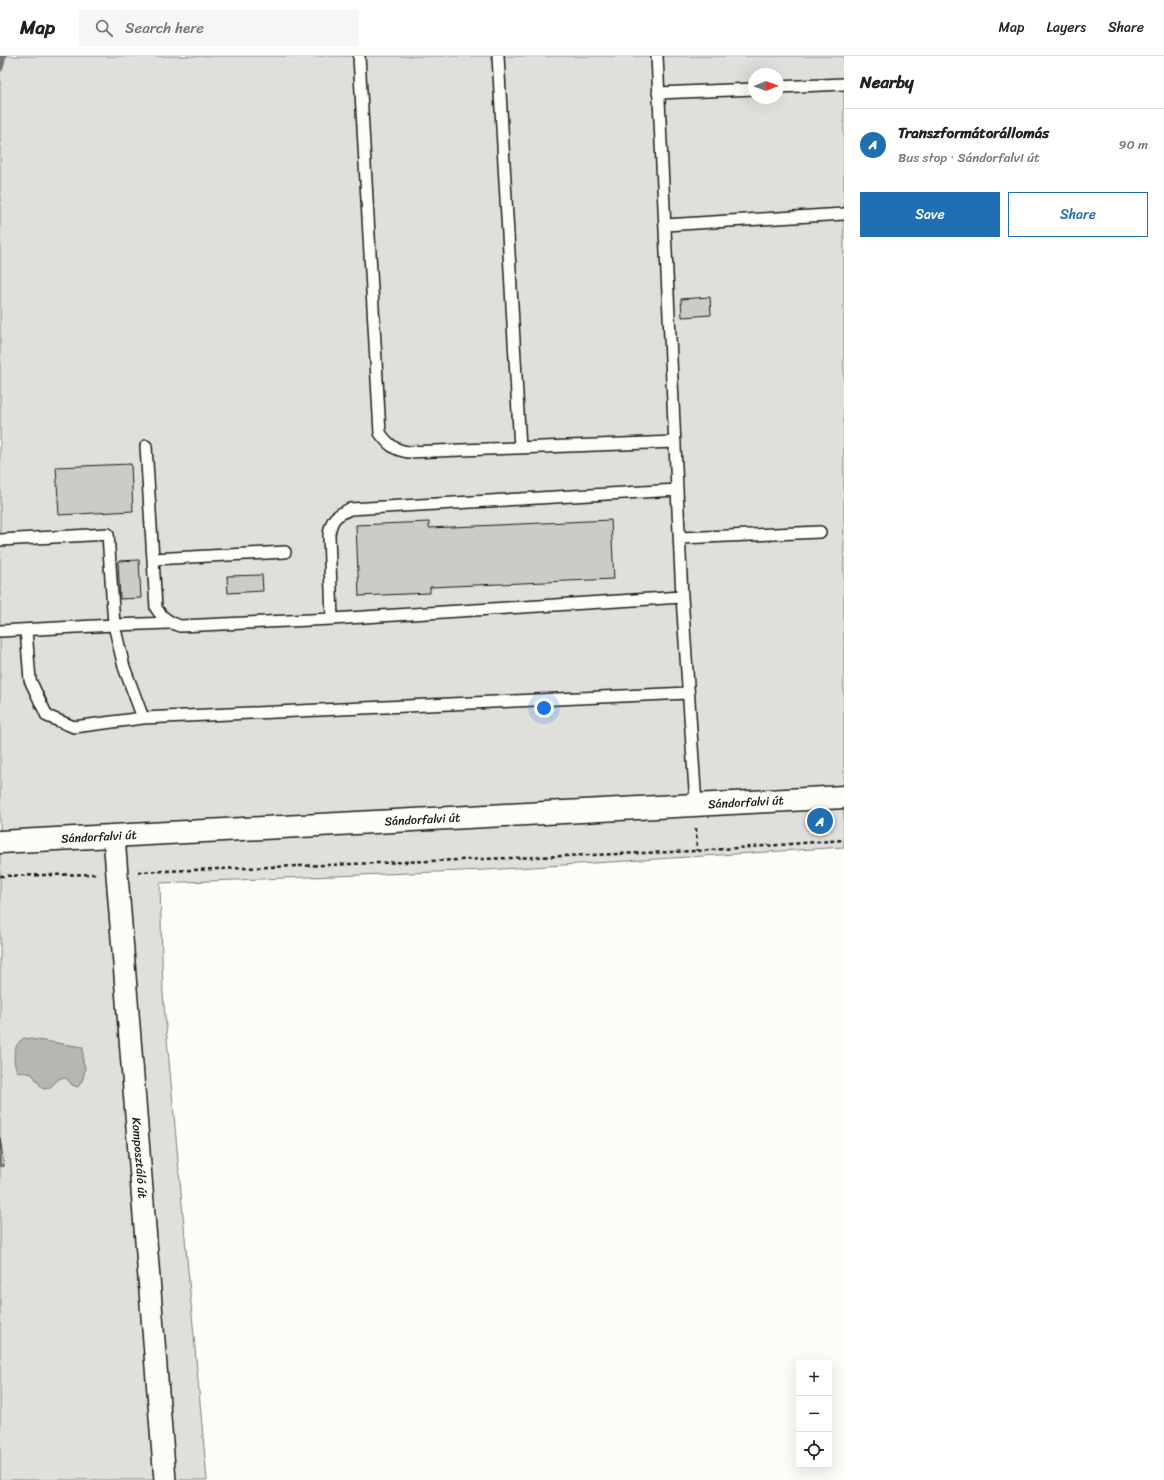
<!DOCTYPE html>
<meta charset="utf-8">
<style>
:root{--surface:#fff;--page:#f6f6f6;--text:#222;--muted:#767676;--line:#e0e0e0;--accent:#1f6fb2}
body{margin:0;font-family:Sriracha,sans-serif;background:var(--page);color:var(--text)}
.controls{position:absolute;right:12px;bottom:12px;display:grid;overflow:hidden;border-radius:0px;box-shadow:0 4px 16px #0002}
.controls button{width:36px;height:36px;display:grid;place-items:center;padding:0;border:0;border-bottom:1px solid var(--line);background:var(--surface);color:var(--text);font:20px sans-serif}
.compass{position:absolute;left:748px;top:12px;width:36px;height:36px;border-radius:50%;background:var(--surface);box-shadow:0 4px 16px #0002;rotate:89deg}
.you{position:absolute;left:544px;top:652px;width:14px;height:14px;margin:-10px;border:3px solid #fff;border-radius:50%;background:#1a73e8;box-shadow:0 0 0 6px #1a73e833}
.badge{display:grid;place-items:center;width:26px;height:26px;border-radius:50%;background:var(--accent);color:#fff;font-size:13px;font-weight:700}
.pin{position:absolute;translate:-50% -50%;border:2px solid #fff;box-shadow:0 1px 4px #0006}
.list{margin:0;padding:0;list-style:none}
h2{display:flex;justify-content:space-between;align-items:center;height:52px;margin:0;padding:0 16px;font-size:17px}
h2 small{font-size:13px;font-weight:400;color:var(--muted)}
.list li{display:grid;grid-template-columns:26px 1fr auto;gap:12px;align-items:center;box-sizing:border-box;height:72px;padding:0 16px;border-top:1px solid var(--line)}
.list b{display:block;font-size:15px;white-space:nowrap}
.list p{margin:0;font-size:13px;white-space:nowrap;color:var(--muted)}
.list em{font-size:13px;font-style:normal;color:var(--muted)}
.actions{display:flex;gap:8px;padding:12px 16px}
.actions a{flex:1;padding:9px 0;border:1px solid var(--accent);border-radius:0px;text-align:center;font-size:14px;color:var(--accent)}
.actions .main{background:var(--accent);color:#fff}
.icon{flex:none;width:22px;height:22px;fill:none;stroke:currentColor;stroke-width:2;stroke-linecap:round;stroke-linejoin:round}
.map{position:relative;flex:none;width:844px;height:1424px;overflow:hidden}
header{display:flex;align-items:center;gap:24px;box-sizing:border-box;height:56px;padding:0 20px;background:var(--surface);border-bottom:1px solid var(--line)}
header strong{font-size:19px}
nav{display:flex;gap:22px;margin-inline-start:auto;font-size:14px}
.search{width:280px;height:36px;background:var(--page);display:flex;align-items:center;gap:10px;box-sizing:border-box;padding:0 14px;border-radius:0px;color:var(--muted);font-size:15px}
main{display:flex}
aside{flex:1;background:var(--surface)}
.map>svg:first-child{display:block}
.green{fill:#e0dfdb;stroke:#7e7e7c;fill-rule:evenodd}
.water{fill:#b7b6b2;stroke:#797876}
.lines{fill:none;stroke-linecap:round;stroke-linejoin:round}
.stream{stroke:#797876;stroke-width:7}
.building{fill:#cccbc8;stroke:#1c1c1c}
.service-casing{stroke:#1c1c1c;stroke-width:14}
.minor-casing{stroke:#1c1c1c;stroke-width:24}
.secondary-casing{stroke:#1c1c1c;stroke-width:25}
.path{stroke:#1c1c1c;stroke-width:2.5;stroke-dasharray:4 3;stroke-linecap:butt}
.service{stroke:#fdfcf7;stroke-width:11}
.minor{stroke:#fdfcf7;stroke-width:21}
.secondary{stroke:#fdfcf7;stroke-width:22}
.labels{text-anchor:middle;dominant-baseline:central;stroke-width:3;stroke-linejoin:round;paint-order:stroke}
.street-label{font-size:12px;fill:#1c1c1c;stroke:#fdfcf7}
</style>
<header>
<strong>Map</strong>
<div class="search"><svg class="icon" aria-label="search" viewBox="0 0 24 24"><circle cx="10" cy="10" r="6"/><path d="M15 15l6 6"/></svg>Search here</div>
<nav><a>Map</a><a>Layers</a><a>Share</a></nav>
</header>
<main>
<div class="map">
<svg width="844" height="1424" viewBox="0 0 844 1424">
<rect width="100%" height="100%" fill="#fdfcf7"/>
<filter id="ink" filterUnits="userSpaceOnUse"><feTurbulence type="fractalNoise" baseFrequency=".025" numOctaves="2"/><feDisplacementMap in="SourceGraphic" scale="8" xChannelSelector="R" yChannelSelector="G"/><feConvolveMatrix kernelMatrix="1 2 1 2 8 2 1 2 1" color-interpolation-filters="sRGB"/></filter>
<g filter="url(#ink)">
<path class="green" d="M 0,0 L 844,0 L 844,791 L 485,814 L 160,827 L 163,938 L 207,1424 L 0,1424 ZM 754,18 L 778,18 L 778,42 L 754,42 Z"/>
<path class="water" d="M 24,982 L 83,991 L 83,1005 L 85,1012 L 83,1023 L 78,1031 L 72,1029 L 66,1022 L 60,1022 L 49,1032 L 43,1033 L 32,1018 L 17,1015 C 12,1004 13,988 24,982 Z"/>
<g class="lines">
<path class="stream" d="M 0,12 L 3,0"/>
</g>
<path class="building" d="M 710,241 L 711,259 L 682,261 L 681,243 Z
M 131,408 L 133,455 L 59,459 L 56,411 Z
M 611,464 L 614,523 L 430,531 L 430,537 L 359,540 L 356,469 L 429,466 L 429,472 Z
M 139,504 L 141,542 L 120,543 L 118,505 Z
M 262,519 L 263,535 L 228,537 L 227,520 Z
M 0,1082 L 4,1110 L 0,1110 Z"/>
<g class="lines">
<g class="service-casing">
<path id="service" d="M 359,0 L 380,377 C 388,388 394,394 408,396 L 675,386
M 498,0 L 520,392
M 657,0 L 682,541 L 696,749
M 778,31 L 844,28
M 658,37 L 754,33
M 665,169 L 844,158
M 146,390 L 156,552 C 162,562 169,566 180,570 L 332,563 L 682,541
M 680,482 L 820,476
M 0,484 L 108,478 L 114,569 L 0,575
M 153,503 L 285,496
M 332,563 L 329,478 C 332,461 336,460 350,453 L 677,434
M 26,574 L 30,624 L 47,660 L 74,671 L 143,662 L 688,637
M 143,662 L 124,611 L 114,569 L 170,567"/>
</g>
<g class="minor-casing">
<g id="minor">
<path id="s1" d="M 114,781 L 165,1424"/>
</g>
</g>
<g class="secondary-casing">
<g id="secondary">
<path id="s2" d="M 0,786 L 844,741"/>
</g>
</g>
<path class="path" d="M 696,772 L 697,795
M 138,816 L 697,795 L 844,784
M 0,820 L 95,818"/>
<use href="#service" class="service"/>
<use href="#minor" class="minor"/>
<use href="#secondary" class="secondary"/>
</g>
</g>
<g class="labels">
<g class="street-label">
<text stroke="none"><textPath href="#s2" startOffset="747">Sándorfalvi út</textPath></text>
<text stroke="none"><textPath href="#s2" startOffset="423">Sándorfalvi út</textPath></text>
<text stroke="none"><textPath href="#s2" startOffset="99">Sándorfalvi út</textPath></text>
<text stroke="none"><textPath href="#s1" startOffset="322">Komposztáló út</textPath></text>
</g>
</g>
</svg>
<div class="controls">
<button>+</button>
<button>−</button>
<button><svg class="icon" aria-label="locate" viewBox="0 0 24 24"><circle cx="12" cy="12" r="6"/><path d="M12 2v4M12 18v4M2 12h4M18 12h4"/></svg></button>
</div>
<svg class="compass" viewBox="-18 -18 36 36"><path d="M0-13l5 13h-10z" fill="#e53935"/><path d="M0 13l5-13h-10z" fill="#767676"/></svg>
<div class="you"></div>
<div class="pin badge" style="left:820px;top:765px">A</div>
</div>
<aside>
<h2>Nearby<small></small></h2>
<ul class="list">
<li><span class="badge">A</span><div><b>Transzformátorállomás</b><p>Bus stop · Sándorfalvi út</p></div><em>90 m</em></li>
</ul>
<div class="actions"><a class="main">Save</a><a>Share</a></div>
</aside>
</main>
